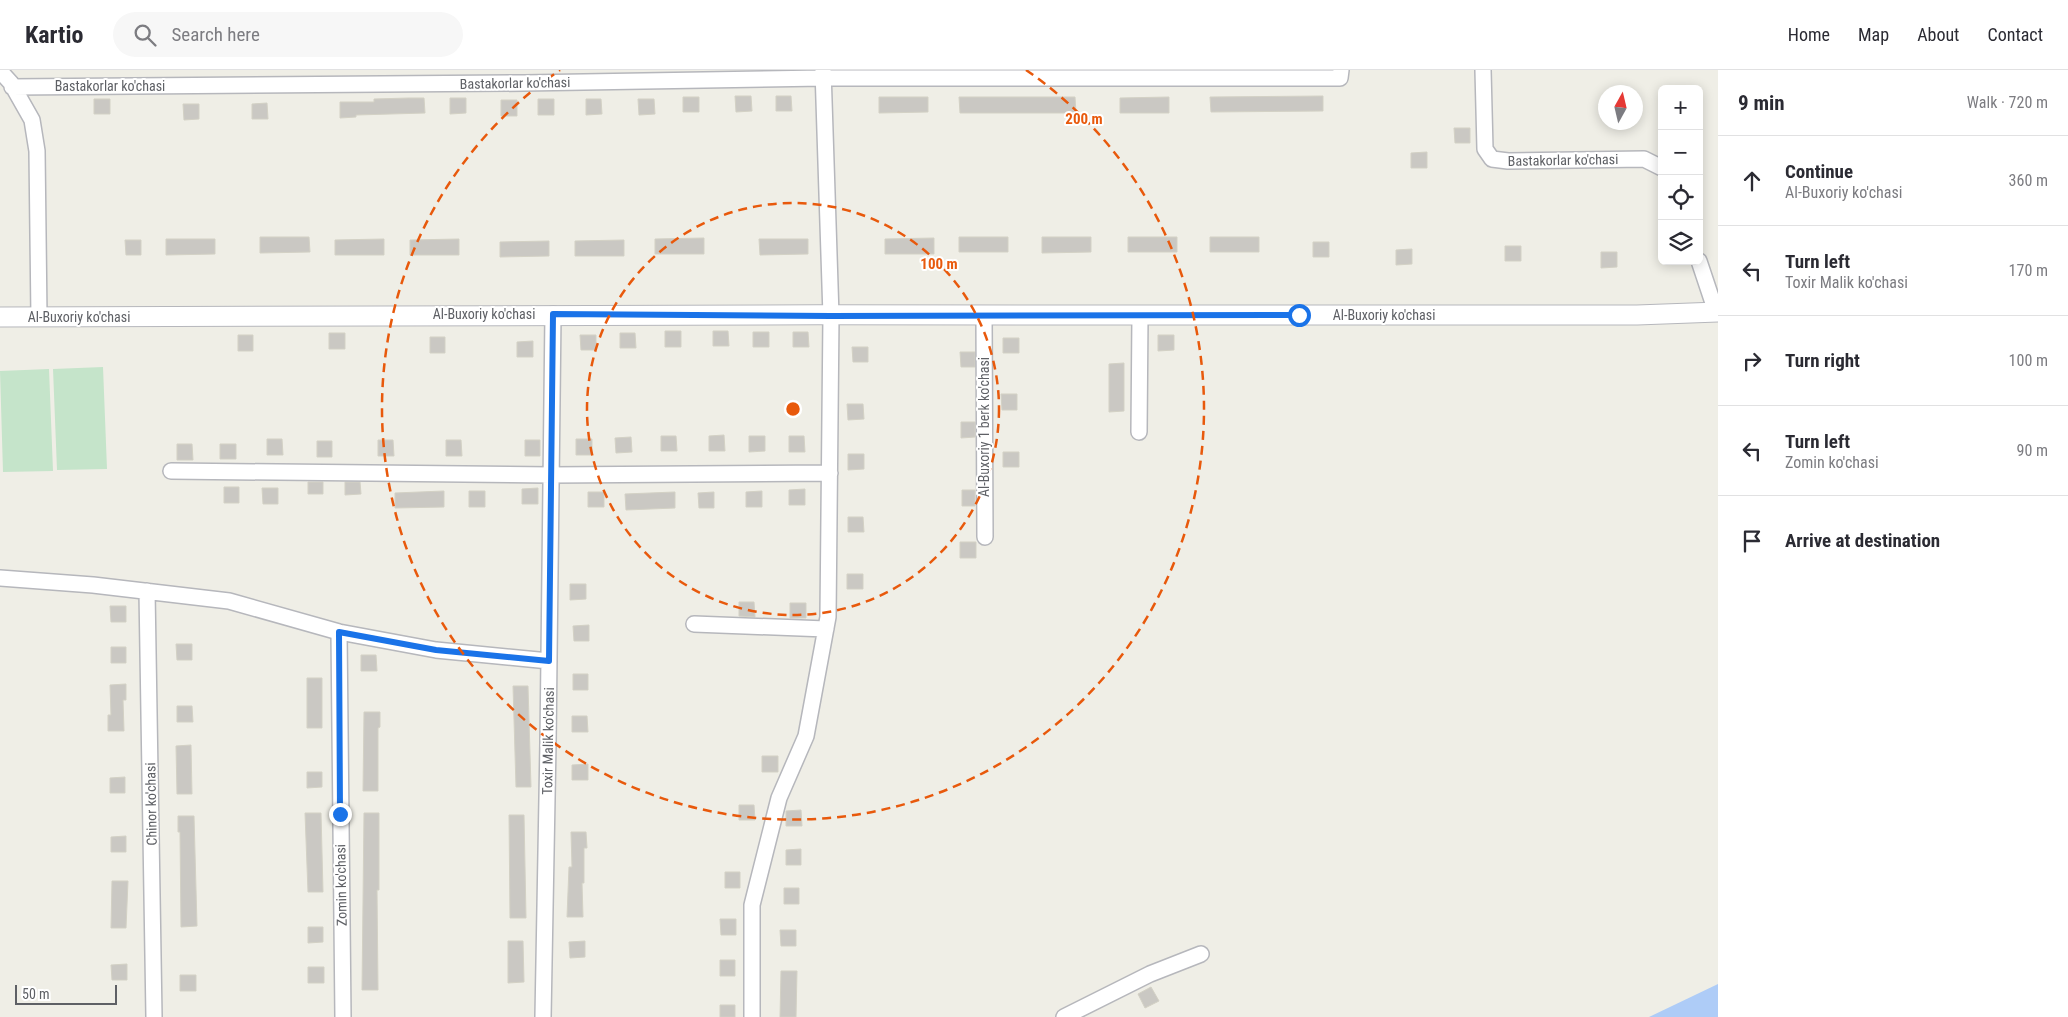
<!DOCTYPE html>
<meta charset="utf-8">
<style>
:root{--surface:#fff;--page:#f7f7f7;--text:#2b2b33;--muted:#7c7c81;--line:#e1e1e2}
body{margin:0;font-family:"Roboto Condensed",sans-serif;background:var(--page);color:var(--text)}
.controls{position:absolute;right:15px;top:15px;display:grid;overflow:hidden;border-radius:8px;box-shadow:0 2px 12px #0003}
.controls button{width:45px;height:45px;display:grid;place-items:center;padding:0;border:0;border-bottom:1px solid var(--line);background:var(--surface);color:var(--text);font:25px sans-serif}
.compass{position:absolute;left:1598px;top:15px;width:45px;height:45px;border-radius:50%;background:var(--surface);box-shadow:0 2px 12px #0003;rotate:8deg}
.scale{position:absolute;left:15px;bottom:12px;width:102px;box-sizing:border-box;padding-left:5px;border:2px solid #5e6065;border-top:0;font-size:14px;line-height:18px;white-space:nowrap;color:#5e6065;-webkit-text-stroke:4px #fff;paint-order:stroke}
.stop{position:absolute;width:15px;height:15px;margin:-11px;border:4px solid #1a73e8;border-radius:50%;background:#fff}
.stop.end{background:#1a73e8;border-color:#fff;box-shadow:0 1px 5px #0008}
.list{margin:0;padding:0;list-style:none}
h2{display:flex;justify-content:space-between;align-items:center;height:65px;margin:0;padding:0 20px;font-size:21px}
h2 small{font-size:16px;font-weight:400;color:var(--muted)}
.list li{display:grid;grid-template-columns:32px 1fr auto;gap:15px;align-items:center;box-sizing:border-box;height:90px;padding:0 20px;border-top:1px solid var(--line)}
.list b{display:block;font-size:19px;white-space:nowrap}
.list p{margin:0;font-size:16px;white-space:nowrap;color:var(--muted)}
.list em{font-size:16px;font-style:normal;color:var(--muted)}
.icon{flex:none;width:28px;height:28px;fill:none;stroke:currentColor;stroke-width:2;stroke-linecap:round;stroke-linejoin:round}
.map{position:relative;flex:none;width:1718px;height:947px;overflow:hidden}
header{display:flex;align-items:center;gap:30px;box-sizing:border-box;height:70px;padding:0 25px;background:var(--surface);border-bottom:1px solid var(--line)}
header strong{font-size:24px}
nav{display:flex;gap:28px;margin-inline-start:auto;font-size:18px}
.search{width:350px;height:45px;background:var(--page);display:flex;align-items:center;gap:12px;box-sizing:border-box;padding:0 18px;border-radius:28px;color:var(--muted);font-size:19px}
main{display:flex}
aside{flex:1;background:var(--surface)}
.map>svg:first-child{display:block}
.green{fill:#c5e4ca}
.water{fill:#aeccf7}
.building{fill:#cac8c3;stroke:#d3d1c5}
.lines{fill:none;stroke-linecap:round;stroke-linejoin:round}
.minor-casing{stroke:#b6b7bc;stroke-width:18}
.tertiary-casing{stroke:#b6b7bc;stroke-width:21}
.minor{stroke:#fff;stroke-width:15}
.tertiary{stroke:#fff;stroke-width:19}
.route{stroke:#1a73e8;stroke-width:6}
.ring{fill:none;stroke:#e8590c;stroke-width:2.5;stroke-dasharray:9 6}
.labels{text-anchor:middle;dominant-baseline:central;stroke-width:4;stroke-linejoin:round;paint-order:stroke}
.street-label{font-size:14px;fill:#5e6065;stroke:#fff}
.centre{fill:#e8590c;stroke:#fff;stroke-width:2.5}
.ring-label{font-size:15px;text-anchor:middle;font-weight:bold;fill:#e8590c;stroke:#fff;stroke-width:4;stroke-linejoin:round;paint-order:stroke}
</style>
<header>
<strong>Kartio</strong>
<div class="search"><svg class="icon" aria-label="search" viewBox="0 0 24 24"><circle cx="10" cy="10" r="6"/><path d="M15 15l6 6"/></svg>Search here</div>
<nav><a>Home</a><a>Map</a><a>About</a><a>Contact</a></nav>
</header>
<main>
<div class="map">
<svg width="1718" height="947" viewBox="0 0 1718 947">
<rect width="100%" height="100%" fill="#efeee6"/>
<path class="green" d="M 103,297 L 107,399 L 57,400 L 53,299 Z
M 49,299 L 53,401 L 3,402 L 0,301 Z"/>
<path class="water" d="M 1718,914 L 1718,947 L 1649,947 Z"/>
<path class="building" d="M 735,26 L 751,26 L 752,41 L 736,42 Z
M 776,26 L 791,26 L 792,41 L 776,41 Z
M 1323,26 L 1323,41 L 1211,42 L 1210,27 Z
M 683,27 L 699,27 L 699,42 L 683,42 Z
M 879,27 L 928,27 L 928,42 L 879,43 Z
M 959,27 L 1075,27 L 1076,43 L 960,43 Z
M 1169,27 L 1169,43 L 1120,43 L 1120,28 Z
M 409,28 L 424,28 L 425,43 L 356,45 L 356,47 L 340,48 L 340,32 L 374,32 L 374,29 Z
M 450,28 L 466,28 L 466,43 L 450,44 Z
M 94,29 L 110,29 L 110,44 L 94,44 Z
M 538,29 L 554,29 L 554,45 L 538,45 Z
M 586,29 L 601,29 L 602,44 L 586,45 Z
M 638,29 L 654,29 L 655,44 L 639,45 Z
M 501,30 L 517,30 L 517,46 L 501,46 Z
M 267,33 L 268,49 L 252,49 L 252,34 Z
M 183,34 L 199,34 L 199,49 L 184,50 Z
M 1454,58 L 1470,58 L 1470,73 L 1455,73 Z
M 1427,82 L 1427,98 L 1411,98 L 1411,83 Z
M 260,167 L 309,167 L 310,182 L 260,183 Z
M 959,167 L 1008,167 L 1008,182 L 959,182 Z
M 1042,167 L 1091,167 L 1091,182 L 1042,183 Z
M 1128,167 L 1177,167 L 1177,182 L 1128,182 Z
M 1210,167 L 1259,167 L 1259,182 L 1210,182 Z
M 704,168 L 704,184 L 655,184 L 655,169 Z
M 934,168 L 934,184 L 885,184 L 885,169 Z
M 166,169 L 215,169 L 215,184 L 166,185 Z
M 384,169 L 384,185 L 335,185 L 335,170 Z
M 459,169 L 459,185 L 410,185 L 410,170 Z
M 759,169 L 808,169 L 808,184 L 760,185 Z
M 125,170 L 141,170 L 141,185 L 126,185 Z
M 624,170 L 624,186 L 575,186 L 575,171 Z
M 549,171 L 549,186 L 500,187 L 500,172 Z
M 1313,172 L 1329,172 L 1329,187 L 1313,187 Z
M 1505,176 L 1521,176 L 1521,191 L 1505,191 Z
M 1412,179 L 1412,194 L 1396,195 L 1396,180 Z
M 1601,182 L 1617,182 L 1617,197 L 1601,198 Z
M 665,261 L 681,261 L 681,277 L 665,277 Z
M 713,261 L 728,261 L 729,276 L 713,276 Z
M 753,262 L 769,262 L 769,277 L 753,277 Z
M 793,262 L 808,262 L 809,277 L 793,277 Z
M 329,263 L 345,263 L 345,279 L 329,279 Z
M 620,263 L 635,263 L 636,278 L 620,278 Z
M 238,265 L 253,265 L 253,281 L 238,281 Z
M 580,265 L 596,265 L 596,280 L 581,280 Z
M 1158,265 L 1174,265 L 1174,280 L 1158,281 Z
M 430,267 L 445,267 L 445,283 L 430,283 Z
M 1003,268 L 1019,268 L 1019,283 L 1003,283 Z
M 533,271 L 533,287 L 517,287 L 517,272 Z
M 852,277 L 868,277 L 868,292 L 853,292 Z
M 960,282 L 975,282 L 975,297 L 961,297 Z
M 1124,293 L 1124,341 L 1109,342 L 1109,294 Z
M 1001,324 L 1017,324 L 1017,340 L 1002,340 Z
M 847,334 L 863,334 L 864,349 L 848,350 Z
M 961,352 L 975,352 L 975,367 L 961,368 Z
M 724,365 L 725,381 L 709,381 L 709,366 Z
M 661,366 L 676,366 L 677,381 L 661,381 Z
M 749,366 L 765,366 L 765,381 L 749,382 Z
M 789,366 L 804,366 L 805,382 L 789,382 Z
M 631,367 L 632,382 L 616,383 L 615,368 Z
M 267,369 L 282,369 L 283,385 L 267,385 Z
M 576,369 L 592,369 L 592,385 L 576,385 Z
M 378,370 L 393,370 L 394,386 L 378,386 Z
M 446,370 L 461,370 L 462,386 L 446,386 Z
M 525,370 L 540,370 L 540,386 L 525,386 Z
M 317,371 L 332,371 L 332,387 L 317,387 Z
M 177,374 L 192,374 L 193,390 L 177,390 Z
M 220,374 L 236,374 L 236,389 L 220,389 Z
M 1003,382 L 1019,382 L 1019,397 L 1003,397 Z
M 848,384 L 864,384 L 864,399 L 848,400 Z
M 308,412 L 323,412 L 323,424 L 308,424 Z
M 345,412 L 360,412 L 361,424 L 345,425 Z
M 224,417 L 239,417 L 239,433 L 224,433 Z
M 262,418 L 278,418 L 278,434 L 263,434 Z
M 538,418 L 538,434 L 522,434 L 522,419 Z
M 805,419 L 805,435 L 789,435 L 789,420 Z
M 962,420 L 975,420 L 975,436 L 962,436 Z
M 444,421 L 444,437 L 395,438 L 395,423 Z
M 469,421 L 485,421 L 485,437 L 469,437 Z
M 762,421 L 762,437 L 746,437 L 746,422 Z
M 588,422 L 604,422 L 604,437 L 588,437 Z
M 675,422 L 675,438 L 626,440 L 625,424 Z
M 714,422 L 714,438 L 699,438 L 698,423 Z
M 848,447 L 863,447 L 864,462 L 848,462 Z
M 960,472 L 976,472 L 976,488 L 960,488 Z
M 847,504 L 863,504 L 863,519 L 847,519 Z
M 570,514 L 586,514 L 586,529 L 570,530 Z
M 739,532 L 754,532 L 755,547 L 739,546 Z
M 790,533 L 806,533 L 806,548 L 790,548 Z
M 110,536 L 126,536 L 126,552 L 111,552 Z
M 589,555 L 589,571 L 574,571 L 573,556 Z
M 176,574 L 192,574 L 192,590 L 177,590 Z
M 111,577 L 126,577 L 126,593 L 111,593 Z
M 361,585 L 376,585 L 377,601 L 361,601 Z
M 573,604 L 588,604 L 588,620 L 573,620 Z
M 307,608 L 322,608 L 322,658 L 307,658 Z
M 126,614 L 126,630 L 123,630 L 124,661 L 108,661 L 108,645 L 111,645 L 110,615 Z
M 513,616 L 528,616 L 531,717 L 516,717 Z
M 177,636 L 192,636 L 193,652 L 177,652 Z
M 364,642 L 380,642 L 380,657 L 378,658 L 378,721 L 363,721 Z
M 572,646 L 587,646 L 588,662 L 572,662 Z
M 191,675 L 192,724 L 177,724 L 176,676 Z
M 762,686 L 778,686 L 778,702 L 762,702 Z
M 588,694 L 588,710 L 572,710 L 572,695 Z
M 307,702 L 322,702 L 322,717 L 307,718 Z
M 125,707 L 125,723 L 110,723 L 110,708 Z
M 739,735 L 754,735 L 755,750 L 739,750 Z
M 801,740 L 802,756 L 786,756 L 786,741 Z
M 305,743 L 321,743 L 323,822 L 308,822 Z
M 364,743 L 379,743 L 379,820 L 377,820 L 378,920 L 362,920 Z
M 509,745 L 524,745 L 526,848 L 510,848 Z
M 178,746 L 194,746 L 197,856 L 181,857 L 180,762 L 178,762 Z
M 571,762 L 586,762 L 587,778 L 584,778 L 584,813 L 582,813 L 583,847 L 567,847 L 569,797 L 572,797 Z
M 126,766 L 126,782 L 111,782 L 111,767 Z
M 801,779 L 801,795 L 786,795 L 786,780 Z
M 725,802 L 740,802 L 740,818 L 725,818 Z
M 112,811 L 128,811 L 126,858 L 111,858 Z
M 784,818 L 799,818 L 799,834 L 784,834 Z
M 720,849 L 736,849 L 736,865 L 721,865 Z
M 308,857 L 323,857 L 323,872 L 308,873 Z
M 780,860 L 796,860 L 796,876 L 781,876 Z
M 508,871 L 523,871 L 524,912 L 508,913 Z
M 585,871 L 585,887 L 570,888 L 569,872 Z
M 720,890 L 735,890 L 735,906 L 720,906 Z
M 127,894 L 127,910 L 112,910 L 111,895 Z
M 308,897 L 324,897 L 324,913 L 308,913 Z
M 781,901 L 797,901 L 796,947 L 780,947 Z
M 180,905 L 196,905 L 196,921 L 180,921 Z
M 1151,917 L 1159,931 L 1145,938 L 1138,924 Z
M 720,935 L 735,935 L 735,947 L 720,947 Z"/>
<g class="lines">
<g class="minor-casing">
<path id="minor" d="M 1483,0 L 1485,79 L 1492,89 L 1508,91 L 1644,89 L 1662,98
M 0,1 L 11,13 L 32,50 L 37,81 L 39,247
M 12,17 L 524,13 L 823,8 L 1340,8 L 1341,0
M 1699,191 L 1716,242
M 984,246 L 985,467
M 1139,362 L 1140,246
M 171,401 L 551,405 L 830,403
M 0,508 L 93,515 L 229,531 L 339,562 L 436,580 L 549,591
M 147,521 L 154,947
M 694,554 L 826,559
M 339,562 L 343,947
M 543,947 L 548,673 L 553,244
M 752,947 L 752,835 L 779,728 L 806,666 L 828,547 L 831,246 L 823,0
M 1064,947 L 1150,904 L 1201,884"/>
</g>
<g class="tertiary-casing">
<path id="tertiary" d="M 0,247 C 546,243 1091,246 1637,245 L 1718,242"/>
</g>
<use href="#minor" class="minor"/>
<use href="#tertiary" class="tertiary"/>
</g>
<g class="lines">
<path class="route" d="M 340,744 L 339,562 L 436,580 L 549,591 L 553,244 L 831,246 L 1299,245"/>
</g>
<g class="ring">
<circle cx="793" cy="339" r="206"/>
<path d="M1026 0A411 411 0 1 1 560 0"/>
</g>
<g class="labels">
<g class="street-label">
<text transform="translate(515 13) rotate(-1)">Bastakorlar ko'chasi</text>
<text x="110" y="16">Bastakorlar ko'chasi</text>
<text transform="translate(1563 90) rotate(-1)">Bastakorlar ko'chasi</text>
<text x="484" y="244">Al-Buxoriy ko'chasi</text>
<text x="1384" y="245">Al-Buxoriy ko'chasi</text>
<text x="79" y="247">Al-Buxoriy ko'chasi</text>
<text transform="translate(984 357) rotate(-90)">Al-Buxoriy 1 berk ko'chasi</text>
<text transform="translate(548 671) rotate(-89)">Toxir Malik ko'chasi</text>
<text transform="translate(151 734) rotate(-91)">Chinor ko'chasi</text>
<text transform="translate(341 815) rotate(-91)">Zomin ko'chasi</text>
</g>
</g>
<circle cx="793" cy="339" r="8" class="centre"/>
<g class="ring-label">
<text x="1084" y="54">200 m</text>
<text x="939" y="199">100 m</text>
</g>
</svg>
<div class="controls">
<button>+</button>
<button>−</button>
<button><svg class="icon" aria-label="locate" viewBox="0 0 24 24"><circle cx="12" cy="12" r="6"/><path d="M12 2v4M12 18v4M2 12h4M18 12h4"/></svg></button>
<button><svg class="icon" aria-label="layers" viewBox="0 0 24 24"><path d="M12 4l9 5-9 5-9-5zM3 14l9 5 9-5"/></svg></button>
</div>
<svg class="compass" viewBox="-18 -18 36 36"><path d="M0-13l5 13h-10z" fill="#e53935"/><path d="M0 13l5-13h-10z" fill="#7c7c81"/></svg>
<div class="scale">50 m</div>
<div class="stop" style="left:1299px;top:245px"></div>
<div class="stop end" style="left:340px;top:744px"></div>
</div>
<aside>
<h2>9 min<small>Walk · 720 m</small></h2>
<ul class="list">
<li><svg class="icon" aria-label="ahead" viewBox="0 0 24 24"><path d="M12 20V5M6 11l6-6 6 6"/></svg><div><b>Continue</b><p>Al-Buxoriy ko'chasi</p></div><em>360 m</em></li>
<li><svg class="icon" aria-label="left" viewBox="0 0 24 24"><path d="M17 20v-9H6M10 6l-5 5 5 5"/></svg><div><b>Turn left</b><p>Toxir Malik ko'chasi</p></div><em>170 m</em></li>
<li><svg class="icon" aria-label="right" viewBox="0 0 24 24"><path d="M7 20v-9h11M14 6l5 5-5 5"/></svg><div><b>Turn right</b></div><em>100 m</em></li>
<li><svg class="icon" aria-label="left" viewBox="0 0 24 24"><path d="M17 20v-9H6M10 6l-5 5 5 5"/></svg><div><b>Turn left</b><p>Zomin ko'chasi</p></div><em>90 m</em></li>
<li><svg class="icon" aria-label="arrive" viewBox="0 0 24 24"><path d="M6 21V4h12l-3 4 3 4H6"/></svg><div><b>Arrive at destination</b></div></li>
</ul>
</aside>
</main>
